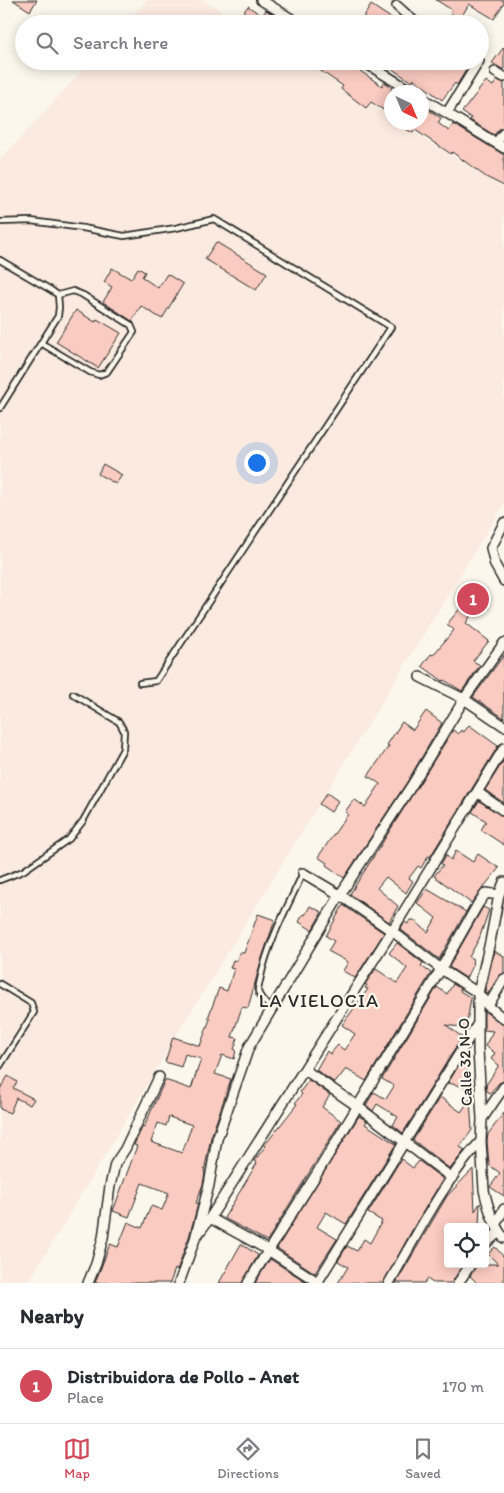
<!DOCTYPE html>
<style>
:root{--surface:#fff;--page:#f7f7f7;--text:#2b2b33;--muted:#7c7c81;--line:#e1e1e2;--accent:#d1495b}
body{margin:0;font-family:Itim,sans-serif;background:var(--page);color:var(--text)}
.controls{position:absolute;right:15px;bottom:15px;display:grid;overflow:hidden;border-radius:5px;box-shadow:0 2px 12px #0003}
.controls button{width:45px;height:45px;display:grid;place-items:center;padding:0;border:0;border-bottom:1px solid var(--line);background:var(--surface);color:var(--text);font:25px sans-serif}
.compass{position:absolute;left:384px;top:85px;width:45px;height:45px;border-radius:50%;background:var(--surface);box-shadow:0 2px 12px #0003;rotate:136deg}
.you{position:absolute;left:256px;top:462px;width:18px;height:18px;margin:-12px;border:4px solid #fff;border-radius:50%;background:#1a73e8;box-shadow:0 0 0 8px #1a73e833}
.badge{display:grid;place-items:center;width:32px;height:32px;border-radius:50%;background:var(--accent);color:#fff;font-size:16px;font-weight:700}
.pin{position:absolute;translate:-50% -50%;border:2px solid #fff;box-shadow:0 1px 5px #0006}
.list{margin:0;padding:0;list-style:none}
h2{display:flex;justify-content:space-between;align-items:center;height:65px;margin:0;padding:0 20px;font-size:21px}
h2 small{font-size:16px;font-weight:400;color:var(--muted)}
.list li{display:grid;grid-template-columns:32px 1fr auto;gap:15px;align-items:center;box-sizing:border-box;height:75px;padding:0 20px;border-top:1px solid var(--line)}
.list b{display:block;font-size:19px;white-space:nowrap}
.list p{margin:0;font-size:16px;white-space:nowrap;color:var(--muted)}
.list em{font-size:16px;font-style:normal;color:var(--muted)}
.icon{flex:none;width:28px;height:28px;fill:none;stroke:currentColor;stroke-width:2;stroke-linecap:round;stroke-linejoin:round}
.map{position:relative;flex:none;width:504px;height:1283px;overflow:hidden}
.search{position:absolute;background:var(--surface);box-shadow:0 2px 12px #0003;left:15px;right:15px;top:15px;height:55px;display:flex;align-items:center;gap:12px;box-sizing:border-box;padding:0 18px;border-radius:28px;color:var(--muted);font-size:19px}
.sheet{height:140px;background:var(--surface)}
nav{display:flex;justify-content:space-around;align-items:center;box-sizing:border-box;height:70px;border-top:1px solid var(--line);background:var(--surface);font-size:14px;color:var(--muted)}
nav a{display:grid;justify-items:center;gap:2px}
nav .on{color:var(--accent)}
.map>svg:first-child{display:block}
.built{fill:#fbeadf}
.building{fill:#facbc0;stroke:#2b2b2b;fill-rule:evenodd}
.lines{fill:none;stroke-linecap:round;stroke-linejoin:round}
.lane-casing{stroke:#2b2b2b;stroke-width:8}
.street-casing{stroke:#2b2b2b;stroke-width:12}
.lane{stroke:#fbf7ec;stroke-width:4.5}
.street{stroke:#fbf7ec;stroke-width:9}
.labels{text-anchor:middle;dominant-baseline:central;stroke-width:4.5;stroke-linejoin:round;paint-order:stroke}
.street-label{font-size:16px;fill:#2b2b2b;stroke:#fbf7ec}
.quarter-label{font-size:19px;letter-spacing:1px;fill:#2b2b2b;stroke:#fbf7ec}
</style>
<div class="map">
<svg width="504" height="1283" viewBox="0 0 504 1283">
<rect width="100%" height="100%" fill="#fbf7ec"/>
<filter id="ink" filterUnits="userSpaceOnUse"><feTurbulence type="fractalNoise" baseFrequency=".02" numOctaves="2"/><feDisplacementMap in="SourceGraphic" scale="10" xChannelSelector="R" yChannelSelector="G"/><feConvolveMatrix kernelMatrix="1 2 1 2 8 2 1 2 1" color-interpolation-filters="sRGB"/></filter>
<g filter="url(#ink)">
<path class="built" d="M 147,0 L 203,0 L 241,24 L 125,24 Z
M 91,61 L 301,61 L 391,118 L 392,122 L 399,123 L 504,188 L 504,504 L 184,1023 L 28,1283 L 0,1283 L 0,160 Z"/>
<path class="building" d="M 13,0 L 37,0 L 30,11 Z
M 436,0 L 504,0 L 504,3 L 494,19 L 469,4 L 460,19 L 450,13 L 452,10 Z
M 371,5 L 400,24 L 359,24 Z
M 248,6 L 262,16 L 266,10 L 287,24 L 244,24 L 238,20 Z
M 504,47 L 504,70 L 492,63 Z
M 306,61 L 353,61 L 357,65 L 356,68 L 382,86 L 384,82 L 392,88 L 391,90 L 392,108 L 388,113 L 371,102 L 366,108 L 341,89 L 343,86 Z
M 380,61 L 463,61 L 469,65 L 457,85 L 455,83 L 442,100 L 414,79 L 412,82 Z
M 497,80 L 504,83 L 504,127 L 499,129 L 494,135 L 470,120 L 471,118 L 462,112 L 486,81 L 493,86 Z
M 422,110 L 427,114 L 429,110 L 441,118 L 438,123 L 449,131 L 453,124 L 504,155 L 504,186 L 486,177 L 452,152 L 451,154 L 415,130 L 413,133 L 404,128 L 406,124 L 404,122 L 422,122 Z
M 216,242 L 267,273 L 256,290 L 205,259 Z
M 112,268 L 131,279 L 138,268 L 145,272 L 142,277 L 158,288 L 167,274 L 183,284 L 162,319 L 141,306 L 132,321 L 103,302 L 112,287 L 104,282 Z
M 76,310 L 95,322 L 97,319 L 121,333 L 98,368 L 56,342 Z
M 103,464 L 122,475 L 116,484 L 98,474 Z
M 474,584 L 485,593 L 466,623 L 489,641 L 473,661 L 480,665 L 462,691 L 444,680 L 443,681 L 422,666 L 431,654 L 433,655 L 454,630 L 447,624 L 463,605 L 462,605 Z
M 504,655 L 504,718 L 473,697 Z
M 426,711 L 442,723 L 407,782 L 344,878 L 326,865 L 327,863 L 318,857 L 348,814 L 345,812 L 354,799 L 365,807 L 380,784 L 368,776 L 389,746 L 387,745 L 402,722 L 413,730 Z
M 469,725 L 498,746 L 430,857 L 428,856 L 421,868 L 418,866 L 409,878 L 413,881 L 406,893 L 386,877 L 377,888 L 398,906 L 389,922 L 350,894 L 453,730 L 458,734 L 461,730 L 464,732 Z
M 504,760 L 504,803 L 485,790 Z
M 327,793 L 338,801 L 331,812 L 319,804 Z
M 479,801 L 504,817 L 504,845 L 481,830 L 486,821 L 472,812 Z
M 456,851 L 473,862 L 478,854 L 499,868 L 471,903 L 434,876 L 443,865 L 441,864 L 446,855 L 451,860 Z
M 427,889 L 466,912 L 470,905 L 439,959 L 400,929 L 405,922 L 408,924 L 411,920 L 414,920 L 428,932 L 436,918 L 417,903 Z
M 343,905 L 384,933 L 355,978 L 343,971 L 348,962 L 328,951 L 334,941 L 326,936 Z
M 310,906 L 322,912 L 312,930 L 299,922 L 303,914 L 305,915 Z
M 483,907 L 489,910 L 479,939 L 469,957 L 473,959 L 472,963 L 473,964 L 466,978 L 449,967 Z
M 258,914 L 275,920 L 261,961 L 248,1008 L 242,1007 L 232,1037 L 238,1038 L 234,1049 L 236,1050 L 234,1059 L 222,1055 L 215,1074 L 231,1079 L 211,1137 L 204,1172 L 205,1173 L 203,1184 L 196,1203 L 198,1204 L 189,1237 L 177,1270 L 175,1269 L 170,1283 L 95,1283 L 110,1244 L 118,1247 L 128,1222 L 142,1228 L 151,1206 L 162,1210 L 169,1193 L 142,1183 L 129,1217 L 113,1211 L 137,1146 L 134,1145 L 143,1126 L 144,1127 L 165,1080 L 191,1089 L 201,1059 L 185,1054 L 181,1067 L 165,1062 L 173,1037 L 200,1046 L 210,1019 L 208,1018 L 219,988 L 227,991 L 234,969 L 230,968 L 233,960 L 236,961 L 240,952 L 244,953 ZM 169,1117 L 192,1125 L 182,1153 L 151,1142 L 158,1123 L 166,1126 Z
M 397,943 L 423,963 L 421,966 L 431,973 L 366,1081 L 346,1069 L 335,1083 L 316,1070 L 327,1051 L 330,1054 L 338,1045 L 344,1050 L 355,1034 L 342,1025 L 368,989 L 365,988 L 367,985 L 365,984 L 376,969 L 397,983 L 407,968 L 389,953 Z
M 494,951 L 504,956 L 504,973 L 499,976 L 487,995 L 485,992 Z
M 453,984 L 461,989 L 460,991 L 471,998 L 466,1028 L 446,1025 L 462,1037 L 403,1133 L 393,1125 L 398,1117 L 377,1104 L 373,1111 L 366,1105 L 374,1092 L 386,1099 L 394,1086 L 382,1079 L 437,987 L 447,994 Z
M 484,1011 L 504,1025 L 504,1081 L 499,1083 L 490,1093 L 487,1091 L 486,1085 L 499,1065 L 491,1059 L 495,1053 L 485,1046 L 493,1031 L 484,1030 Z
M 459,1065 L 468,1067 L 465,1087 L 448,1083 Z
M 8,1076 L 17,1082 L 13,1088 L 34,1099 L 30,1105 L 16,1098 L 10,1113 L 0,1109 L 0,1089 Z
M 309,1080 L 330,1095 L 322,1107 L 341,1121 L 267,1241 L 224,1218 L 257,1163 L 254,1161 L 265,1147 L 264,1146 L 297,1104 L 295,1103 L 302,1094 L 300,1092 Z
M 440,1097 L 461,1112 L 470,1099 L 472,1130 L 460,1147 L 465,1150 L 450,1169 L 413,1140 Z
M 504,1113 L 504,1196 L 490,1187 L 500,1173 L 489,1165 L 487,1141 L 488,1134 Z
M 359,1116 L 367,1121 L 365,1124 L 396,1144 L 346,1224 L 326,1212 L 317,1227 L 337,1239 L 315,1273 L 277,1248 Z
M 401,1159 L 413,1168 L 419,1161 L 443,1179 L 415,1225 L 383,1283 L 338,1283 L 348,1267 L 338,1261 L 347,1246 L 357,1251 L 364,1239 L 370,1243 L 382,1221 L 368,1213 Z
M 473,1169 L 475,1211 L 480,1203 L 479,1227 L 448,1227 L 448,1264 L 463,1264 L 452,1283 L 433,1283 L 427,1279 L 425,1283 L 396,1283 L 447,1196 Z
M 241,1244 L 258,1255 L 242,1283 L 219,1283 Z
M 495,1247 L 504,1257 L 504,1283 L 477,1283 L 470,1276 L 477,1264 L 498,1264 L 488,1254 Z
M 270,1259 L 308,1283 L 255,1283 Z"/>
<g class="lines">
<g class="lane-casing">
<path id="lane" d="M 0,222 L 31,221 L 83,228 L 124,236 L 176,228 L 214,219 L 391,327 L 156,681 L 140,683
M 0,260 L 51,290 L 58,295 L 59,307 L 58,316 L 0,408
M 41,343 L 90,372 L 99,375 L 107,372 L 134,332 L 131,325 L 83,295 L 73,291 L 58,295
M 0,880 L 23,871 L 69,839 L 83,821 L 123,749 L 124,731 L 119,722 L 73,694
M 0,984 L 31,1003 L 34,1012 L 0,1066
M 272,1009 C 268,1005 259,998 258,991 C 258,987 260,981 261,976 C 269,940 288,906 303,873"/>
</g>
<g class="street-casing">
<path id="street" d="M 261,0 L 300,24
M 397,6 L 417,24
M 362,61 L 413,92
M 495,72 L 504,77
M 422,98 L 504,148
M 447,113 L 479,61
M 496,143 L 504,133
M 504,523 L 491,548 L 495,565 L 504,581
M 420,677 L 464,699 L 504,726
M 477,792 L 504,811
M 303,873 L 340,895 L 392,931 L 441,969 L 478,993 L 488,1006 L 504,1019
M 504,882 L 499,895 L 490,942 L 478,993 L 478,1050 L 482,1119 L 481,1141 L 484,1190 C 488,1207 493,1225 504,1238
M 488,1006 L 504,979
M 305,1070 L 357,1106 L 452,1178
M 482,1119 L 504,1087
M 210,1218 L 268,1250 L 319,1283
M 496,1223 L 504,1209
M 198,1234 L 210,1218 L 392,931 L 504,748
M 485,1244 L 499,1232
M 88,1283 L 96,1264 L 103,1238 L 110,1186 L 115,1164 L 125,1149 L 159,1077
M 179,1283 L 195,1239 L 209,1185 L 217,1139 L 249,1047 L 340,895 L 412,785 L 466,696 L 504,643
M 248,1283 L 316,1175 L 441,969 L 478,904 L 486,893 L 499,895
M 317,1283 L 477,1025
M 389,1283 C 416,1237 444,1180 481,1141
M 458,1283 L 471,1264"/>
</g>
<use href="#lane" class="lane"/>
<use href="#street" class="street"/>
</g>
</g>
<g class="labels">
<g class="street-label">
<text transform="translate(465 1062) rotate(-92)">Calle 32 N-O</text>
</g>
<g class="quarter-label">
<text x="319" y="1000">LA VIELOCIA</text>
</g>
</g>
</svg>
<div class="controls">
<button><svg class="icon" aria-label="locate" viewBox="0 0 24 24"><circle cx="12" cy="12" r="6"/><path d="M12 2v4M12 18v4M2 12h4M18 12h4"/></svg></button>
</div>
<svg class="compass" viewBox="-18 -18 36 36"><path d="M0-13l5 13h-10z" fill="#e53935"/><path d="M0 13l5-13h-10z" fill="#7c7c81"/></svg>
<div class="you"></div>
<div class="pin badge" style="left:473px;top:599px">1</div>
<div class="search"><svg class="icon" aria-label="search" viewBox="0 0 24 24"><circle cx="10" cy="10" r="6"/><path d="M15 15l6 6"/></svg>Search here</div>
</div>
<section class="sheet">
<h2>Nearby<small></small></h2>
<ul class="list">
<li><span class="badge">1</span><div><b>Distribuidora de Pollo - Anet</b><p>Place</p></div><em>170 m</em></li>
</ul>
</section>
<nav>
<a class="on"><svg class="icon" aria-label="map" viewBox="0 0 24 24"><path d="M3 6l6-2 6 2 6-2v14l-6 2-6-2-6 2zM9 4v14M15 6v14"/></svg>Map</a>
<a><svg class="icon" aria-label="directions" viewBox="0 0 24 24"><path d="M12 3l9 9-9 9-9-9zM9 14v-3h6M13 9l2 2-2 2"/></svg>Directions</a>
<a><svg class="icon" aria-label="saved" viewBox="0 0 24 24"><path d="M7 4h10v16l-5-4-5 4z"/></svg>Saved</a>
</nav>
